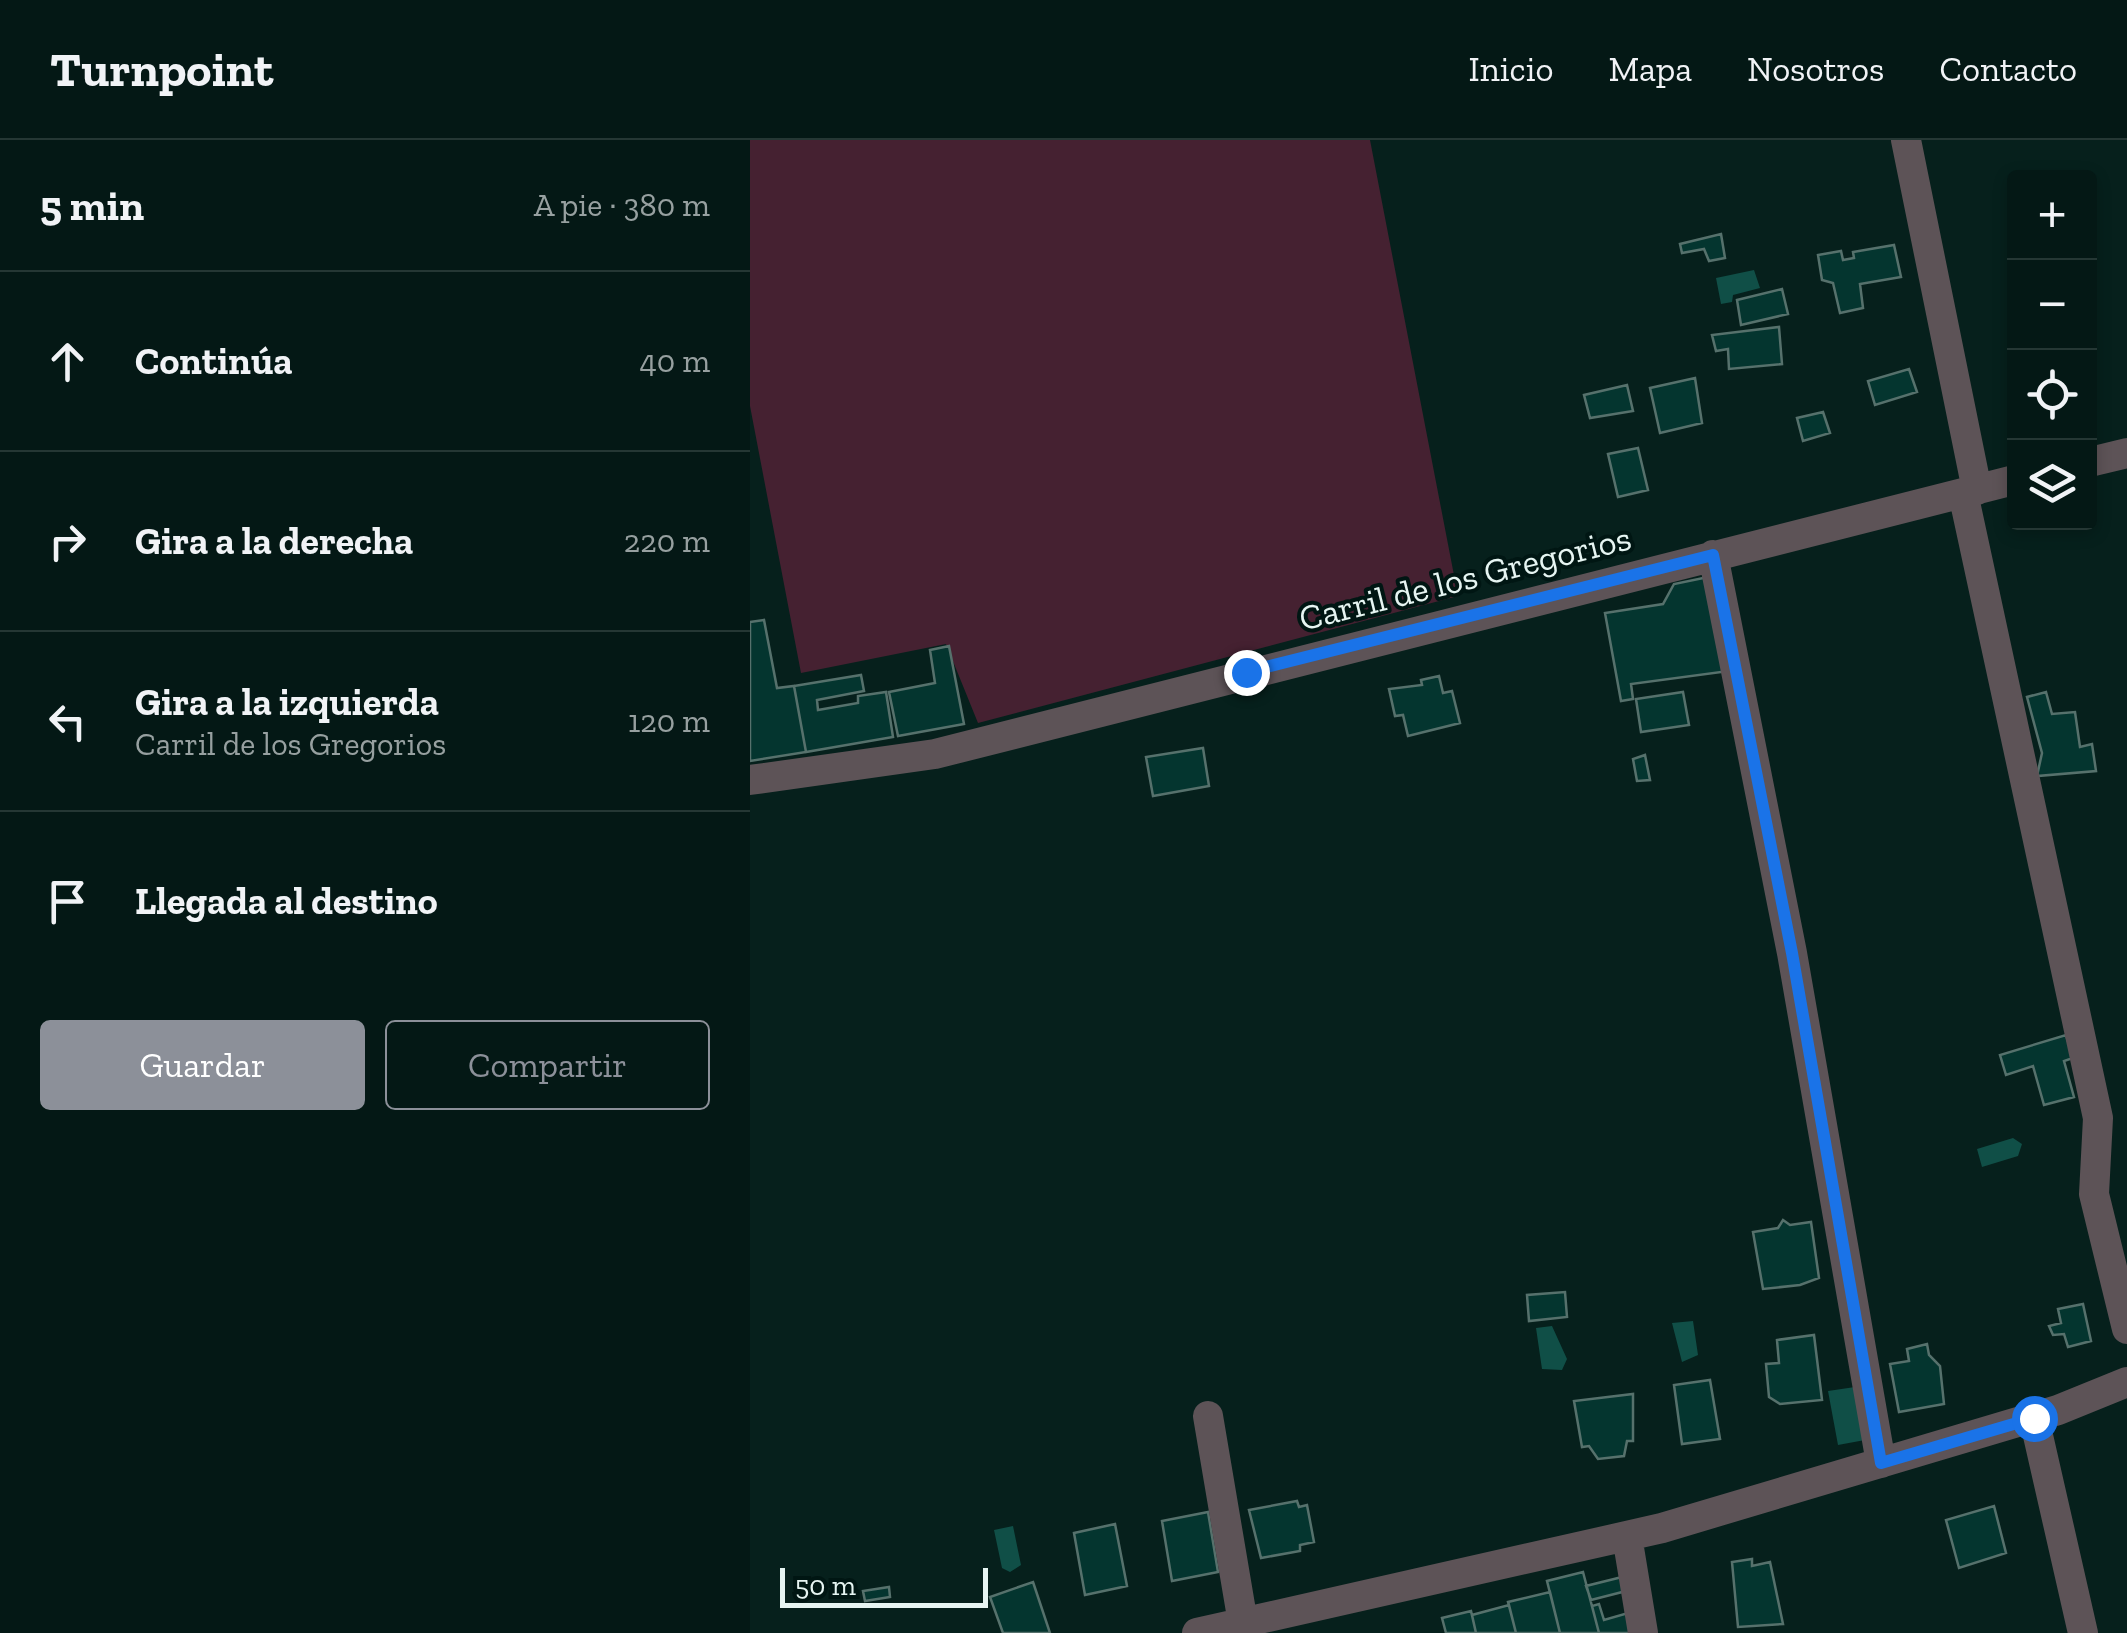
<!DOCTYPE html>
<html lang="es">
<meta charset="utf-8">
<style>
:root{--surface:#041815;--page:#0d211e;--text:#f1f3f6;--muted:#97a0a0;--line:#253734;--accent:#8c9099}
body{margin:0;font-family:"Zilla Slab",serif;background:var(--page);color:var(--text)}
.controls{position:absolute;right:30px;top:30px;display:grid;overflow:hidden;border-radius:10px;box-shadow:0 5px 15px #0003}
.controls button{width:90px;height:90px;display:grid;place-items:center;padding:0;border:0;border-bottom:2px solid var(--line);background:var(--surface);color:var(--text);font:50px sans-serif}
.scale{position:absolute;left:30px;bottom:25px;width:208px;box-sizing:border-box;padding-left:10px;border:5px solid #e6f5f2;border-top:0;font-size:28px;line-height:35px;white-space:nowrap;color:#e6f5f2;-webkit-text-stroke:8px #001613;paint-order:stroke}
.stop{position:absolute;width:30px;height:30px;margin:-22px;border:8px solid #1a73e8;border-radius:50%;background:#fff}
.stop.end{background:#1a73e8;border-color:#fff;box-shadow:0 2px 10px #0008}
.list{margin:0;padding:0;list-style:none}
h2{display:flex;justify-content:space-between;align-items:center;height:130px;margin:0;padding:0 40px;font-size:42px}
h2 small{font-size:32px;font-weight:400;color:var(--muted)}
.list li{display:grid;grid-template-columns:65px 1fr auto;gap:30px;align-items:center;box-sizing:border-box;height:180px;padding:0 40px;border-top:2px solid var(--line)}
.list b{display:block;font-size:38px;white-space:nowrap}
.list p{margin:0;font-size:32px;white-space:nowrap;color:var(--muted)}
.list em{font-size:32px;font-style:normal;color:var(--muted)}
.actions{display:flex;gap:20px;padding:30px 40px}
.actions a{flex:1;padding:22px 0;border:2px solid var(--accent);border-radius:10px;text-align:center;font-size:35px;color:var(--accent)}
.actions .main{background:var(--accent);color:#fff}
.icon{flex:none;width:55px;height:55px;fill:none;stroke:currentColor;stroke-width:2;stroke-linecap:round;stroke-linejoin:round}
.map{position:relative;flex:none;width:1377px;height:1493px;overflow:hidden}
header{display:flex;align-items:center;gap:60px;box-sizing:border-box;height:140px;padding:0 50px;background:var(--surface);border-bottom:2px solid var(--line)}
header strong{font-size:48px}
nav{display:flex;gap:55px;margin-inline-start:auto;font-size:35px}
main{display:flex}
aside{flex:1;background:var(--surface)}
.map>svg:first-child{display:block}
.green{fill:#452131}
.water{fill:#104f47}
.building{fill:#04352f;stroke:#56716c;stroke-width:2.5}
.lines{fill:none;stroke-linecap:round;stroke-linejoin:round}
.minor{stroke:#5d5357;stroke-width:30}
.route{stroke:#1a73e8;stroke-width:12}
.labels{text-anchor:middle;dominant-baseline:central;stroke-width:8;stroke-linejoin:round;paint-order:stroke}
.street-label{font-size:35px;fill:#e6f5f2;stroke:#001613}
</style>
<header>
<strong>Turnpoint</strong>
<nav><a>Inicio</a><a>Mapa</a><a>Nosotros</a><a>Contacto</a></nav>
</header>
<main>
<aside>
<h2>5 min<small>A pie · 380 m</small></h2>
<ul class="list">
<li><svg class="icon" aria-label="ahead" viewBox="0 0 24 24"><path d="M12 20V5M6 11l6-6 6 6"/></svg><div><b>Continúa</b></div><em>40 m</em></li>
<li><svg class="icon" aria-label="right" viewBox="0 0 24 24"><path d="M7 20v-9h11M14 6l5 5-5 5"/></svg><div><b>Gira a la derecha</b></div><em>220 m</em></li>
<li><svg class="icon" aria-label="left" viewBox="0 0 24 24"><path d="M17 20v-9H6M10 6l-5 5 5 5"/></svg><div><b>Gira a la izquierda</b><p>Carril de los Gregorios</p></div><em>120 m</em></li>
<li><svg class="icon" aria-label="arrive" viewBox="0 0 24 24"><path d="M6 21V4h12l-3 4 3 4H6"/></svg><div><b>Llegada al destino</b></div></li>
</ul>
<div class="actions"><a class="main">Guardar</a><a>Compartir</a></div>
</aside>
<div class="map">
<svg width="1377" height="1493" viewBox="0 0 1377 1493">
<rect width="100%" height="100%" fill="#06201c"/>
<path class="green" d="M 0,0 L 620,0 L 708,456 L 228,583 L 196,504 L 51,533 L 0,266 Z"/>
<path class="water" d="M 1004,130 L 1010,148 L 983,155 L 982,162 L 971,164 L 966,138 Z
M 1263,998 L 1272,1004 L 1268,1016 L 1232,1027 L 1227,1009 Z
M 943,1181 L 948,1215 L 932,1222 L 922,1183 Z
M 802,1186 L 817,1219 L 812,1230 L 792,1229 L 786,1188 Z
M 1105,1247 L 1115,1300 L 1088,1305 L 1078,1251 Z
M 263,1386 L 271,1425 L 260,1432 L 252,1428 L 244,1390 Z"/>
<path class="building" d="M 971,94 L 975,118 L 959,121 L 954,109 L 932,113 L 930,104 Z
M 1144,105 L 1151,137 L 1110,144 L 1113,168 L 1090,173 L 1083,143 L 1072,140 L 1068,115 L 1091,111 L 1093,120 L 1104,118 L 1103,112 Z
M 1032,149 L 1038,174 L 991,185 L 987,160 Z
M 1029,187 L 1032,224 L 979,229 L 978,209 L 966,211 L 962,195 Z
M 1159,229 L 1167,252 L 1125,265 L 1118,241 Z
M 945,238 L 952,283 L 910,293 L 900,248 Z
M 877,245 L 883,271 L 840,278 L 834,255 Z
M 1073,272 L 1080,293 L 1053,301 L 1047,278 Z
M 888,308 L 898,350 L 868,357 L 858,314 Z
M 963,436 L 979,531 L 881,544 L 883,559 L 871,561 L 855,473 L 913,464 L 924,444 Z
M 14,480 L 27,548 L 44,546 L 56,612 L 0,621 L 0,482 Z
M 199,506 L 214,584 L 148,596 L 139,552 L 185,543 L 180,510 Z
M 111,535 L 114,551 L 67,560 L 68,570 L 108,563 L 108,556 L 136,552 L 143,597 L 56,612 L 44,546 Z
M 689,536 L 693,553 L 702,551 L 710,583 L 658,596 L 653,575 L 645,576 L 639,549 L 672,545 L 671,540 Z
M 933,552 L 939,585 L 891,592 L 886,559 Z
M 1296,552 L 1302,574 L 1325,572 L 1330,607 L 1342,604 L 1346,631 L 1287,636 L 1292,613 L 1277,557 Z
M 453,608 L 459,646 L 403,656 L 396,617 Z
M 895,615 L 900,640 L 887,641 L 883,619 Z
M 1316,895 L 1323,918 L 1314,921 L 1324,957 L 1294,965 L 1283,926 L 1256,935 L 1250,915 Z
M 1033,1080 L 1040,1085 L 1061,1082 L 1069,1138 L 1050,1145 L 1013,1149 L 1003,1092 L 1028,1088 Z
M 815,1152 L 817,1177 L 779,1181 L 777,1155 Z
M 1333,1164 L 1341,1201 L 1318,1207 L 1314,1194 L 1303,1195 L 1299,1186 L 1311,1183 L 1308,1169 Z
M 1064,1195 L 1072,1260 L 1030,1264 L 1019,1257 L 1016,1224 L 1029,1223 L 1027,1200 Z
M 1177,1204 L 1179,1215 L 1190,1226 L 1194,1264 L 1149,1272 L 1140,1224 L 1159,1221 L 1157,1209 Z
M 960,1240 L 970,1299 L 932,1304 L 924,1245 Z
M 883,1254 L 883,1301 L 877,1301 L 874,1316 L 848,1319 L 839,1306 L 832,1307 L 824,1261 Z
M 547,1361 L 549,1367 L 557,1365 L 564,1402 L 550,1405 L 550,1411 L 511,1418 L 499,1370 Z
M 1244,1366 L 1256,1413 L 1209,1428 L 1196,1380 Z
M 458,1372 L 468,1432 L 422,1441 L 412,1381 Z
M 365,1384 L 377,1446 L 335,1455 L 324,1393 Z
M 1002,1419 L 1002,1426 L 1020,1422 L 1033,1484 L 988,1487 L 982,1422 Z
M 833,1432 L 849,1493 L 810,1493 L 797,1441 Z
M 876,1436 L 880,1450 L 841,1460 L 836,1446 Z
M 283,1442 L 300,1493 L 253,1493 L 240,1457 Z
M 139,1447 L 140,1457 L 115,1461 L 113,1451 Z
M 800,1452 L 810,1493 L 766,1493 L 758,1462 Z
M 849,1464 L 854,1480 L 885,1471 L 890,1493 L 849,1493 L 842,1466 Z
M 759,1465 L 766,1493 L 726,1493 L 722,1475 Z
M 721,1471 L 726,1493 L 696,1493 L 692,1478 Z"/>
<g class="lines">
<path class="minor" d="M 1156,0 L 1227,350
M 1340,322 L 1377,313
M 1213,353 L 1348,978 L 1344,1054 L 1377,1189
M 963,415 L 1042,813 L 1131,1323
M 0,640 L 185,614 L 1264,340
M 458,1276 L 493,1483
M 1284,1278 L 1333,1493
M 877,1396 L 893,1493
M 447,1493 L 912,1388 L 1308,1270 L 1377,1242"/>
</g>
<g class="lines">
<path class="route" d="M 496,532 L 963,415 L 1042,813 L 1131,1323 L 1284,1278"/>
</g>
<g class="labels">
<g class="street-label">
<text transform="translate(715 438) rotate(-14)">Carril de los Gregorios</text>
</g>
</g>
</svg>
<div class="controls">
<button>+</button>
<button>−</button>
<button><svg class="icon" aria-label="locate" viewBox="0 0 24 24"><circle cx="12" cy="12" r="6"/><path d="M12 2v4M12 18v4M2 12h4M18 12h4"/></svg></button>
<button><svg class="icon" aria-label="layers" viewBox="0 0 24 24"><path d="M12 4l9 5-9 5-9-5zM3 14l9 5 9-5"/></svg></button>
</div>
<div class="scale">50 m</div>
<div class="stop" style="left:1284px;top:1278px"></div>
<div class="stop end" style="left:496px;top:532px"></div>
</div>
</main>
